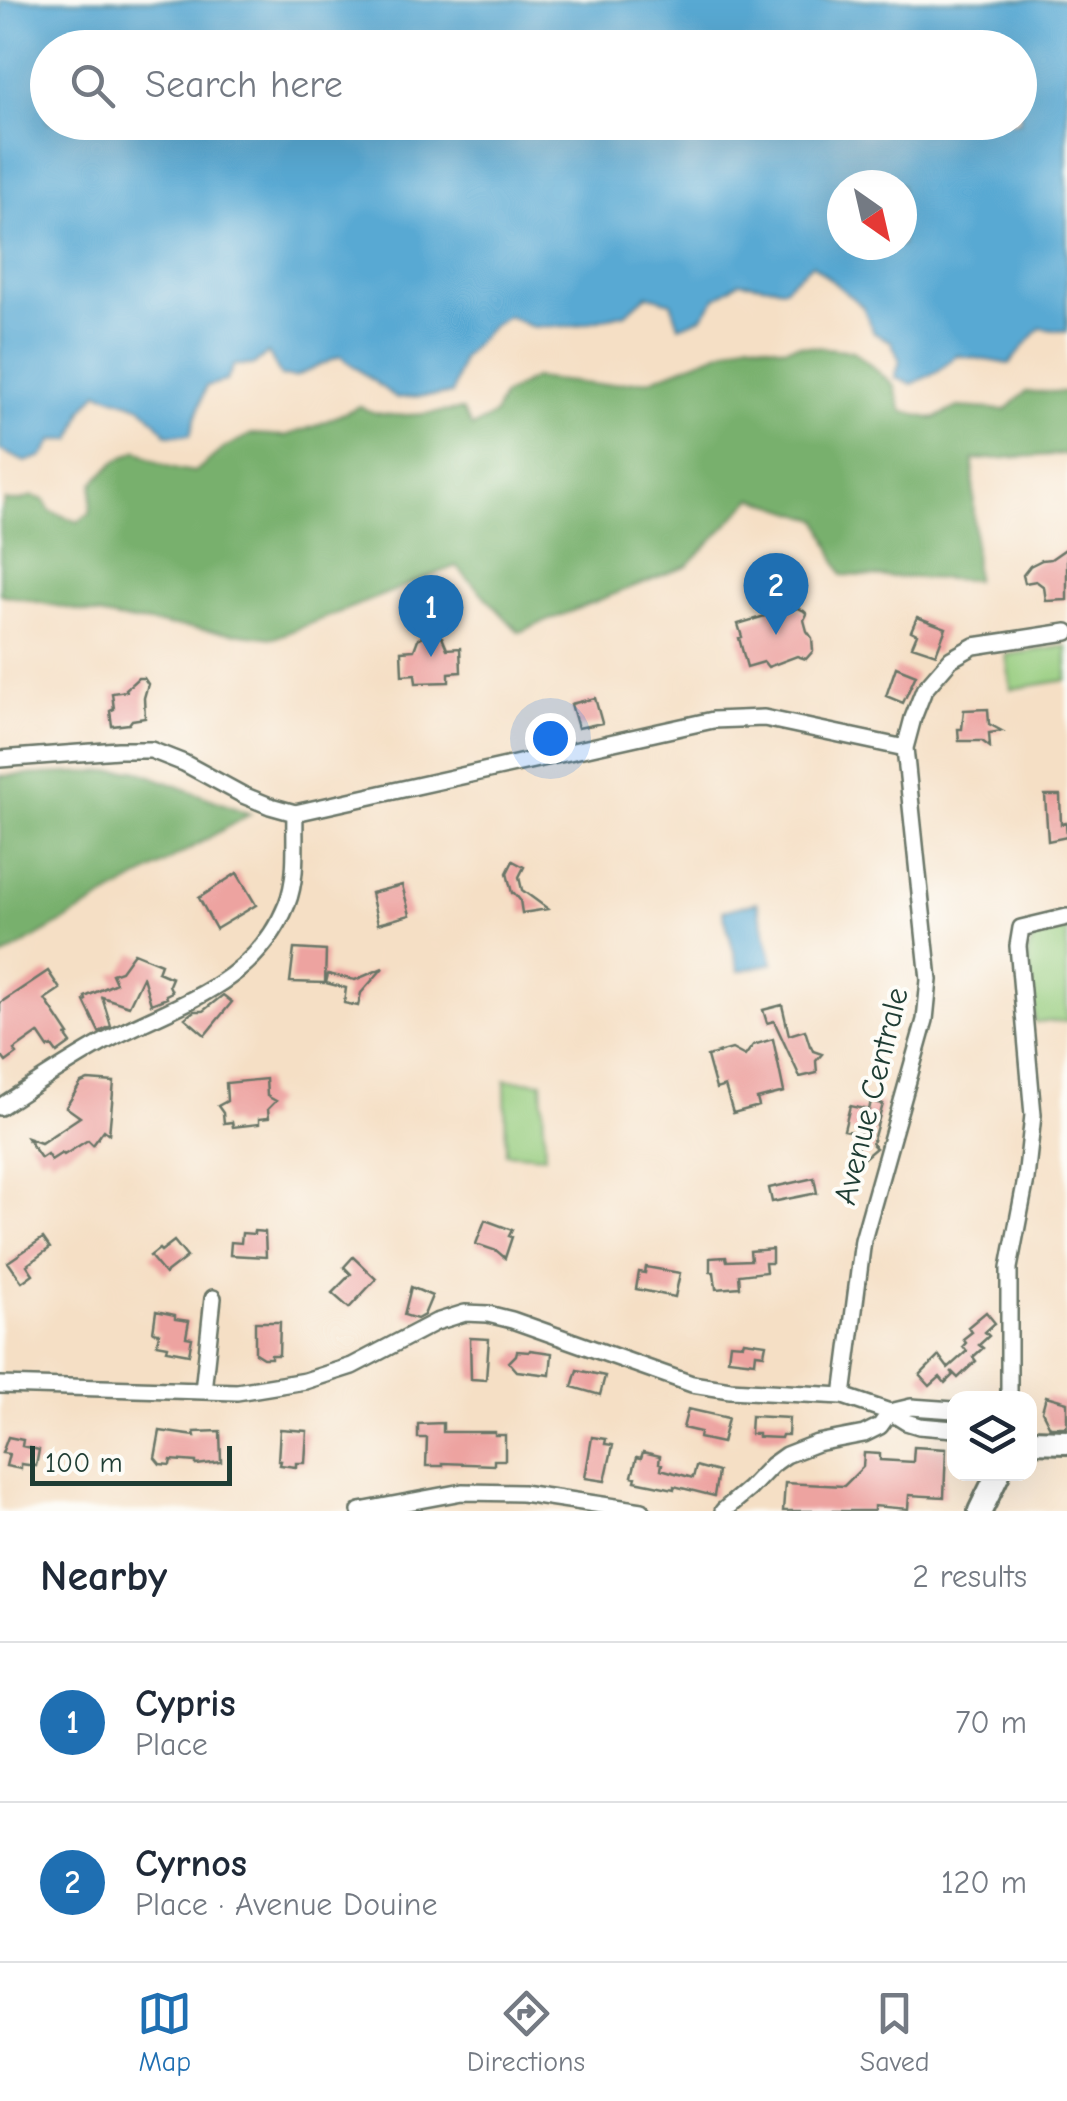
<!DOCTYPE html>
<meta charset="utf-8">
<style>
:root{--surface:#fff;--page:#f6f6f7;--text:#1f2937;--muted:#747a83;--line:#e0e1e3;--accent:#1f6fb2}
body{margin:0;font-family:"Comic Neue",sans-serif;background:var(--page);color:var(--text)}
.controls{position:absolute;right:30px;bottom:30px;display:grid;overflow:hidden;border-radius:20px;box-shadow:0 10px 40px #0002}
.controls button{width:90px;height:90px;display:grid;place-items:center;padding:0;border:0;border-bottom:2px solid var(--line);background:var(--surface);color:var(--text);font:50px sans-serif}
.compass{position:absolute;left:827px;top:170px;width:90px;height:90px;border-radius:50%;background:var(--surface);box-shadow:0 10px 40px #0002;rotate:146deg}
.scale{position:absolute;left:30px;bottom:25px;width:202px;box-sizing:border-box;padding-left:10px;border:5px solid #1f3d34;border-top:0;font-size:28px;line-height:35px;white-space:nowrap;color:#1f3d34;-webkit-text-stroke:8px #fdfcf7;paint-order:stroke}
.you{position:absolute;left:550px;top:738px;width:35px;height:35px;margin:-25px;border:8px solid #fff;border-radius:50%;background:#1a73e8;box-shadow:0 0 0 15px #1a73e833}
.badge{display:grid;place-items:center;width:65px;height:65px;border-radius:50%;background:var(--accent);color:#fff;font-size:32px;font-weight:700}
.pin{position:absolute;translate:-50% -82px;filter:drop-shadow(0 2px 5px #0008)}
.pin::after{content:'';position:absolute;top:52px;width:35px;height:30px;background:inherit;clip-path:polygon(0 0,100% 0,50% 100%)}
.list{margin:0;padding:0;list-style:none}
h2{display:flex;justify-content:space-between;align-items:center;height:130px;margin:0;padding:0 40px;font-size:42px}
h2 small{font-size:32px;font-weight:400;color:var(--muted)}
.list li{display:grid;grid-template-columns:65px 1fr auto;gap:30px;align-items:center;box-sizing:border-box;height:160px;padding:0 40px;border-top:2px solid var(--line)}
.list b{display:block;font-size:38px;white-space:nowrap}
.list p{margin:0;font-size:32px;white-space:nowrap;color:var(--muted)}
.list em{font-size:32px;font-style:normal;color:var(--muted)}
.icon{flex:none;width:55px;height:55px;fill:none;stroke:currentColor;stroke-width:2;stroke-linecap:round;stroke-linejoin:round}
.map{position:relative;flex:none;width:1067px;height:1511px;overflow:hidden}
.search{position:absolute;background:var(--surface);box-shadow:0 10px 40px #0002;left:30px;right:30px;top:30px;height:110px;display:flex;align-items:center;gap:25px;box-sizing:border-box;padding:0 35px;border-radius:55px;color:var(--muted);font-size:38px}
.sheet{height:450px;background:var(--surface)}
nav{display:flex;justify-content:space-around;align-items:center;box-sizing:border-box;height:140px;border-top:2px solid var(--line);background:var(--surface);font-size:28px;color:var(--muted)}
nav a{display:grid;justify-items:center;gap:5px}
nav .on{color:var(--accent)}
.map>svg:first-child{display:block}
.green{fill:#96cc7e;stroke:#5a8459;stroke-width:2.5}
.forest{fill:#78b06d;stroke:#4c7650;stroke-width:2.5}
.water{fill:#58a9d3;stroke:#3c7384;stroke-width:2.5;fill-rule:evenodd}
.building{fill:#eda3a0}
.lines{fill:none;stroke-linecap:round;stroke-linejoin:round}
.minor-casing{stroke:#6a7667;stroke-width:20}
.secondary-casing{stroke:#6a7667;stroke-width:28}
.minor{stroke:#fff;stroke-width:15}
.secondary{stroke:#fff;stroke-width:22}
.labels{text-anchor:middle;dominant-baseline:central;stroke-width:8;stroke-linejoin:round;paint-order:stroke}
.street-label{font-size:32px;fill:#1f3d34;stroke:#fdfcf7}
</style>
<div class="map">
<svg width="1067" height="1511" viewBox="0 0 1067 1511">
<rect width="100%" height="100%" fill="#fdfcf7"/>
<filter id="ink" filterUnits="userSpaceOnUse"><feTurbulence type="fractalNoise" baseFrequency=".01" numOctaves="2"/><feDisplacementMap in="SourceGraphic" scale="20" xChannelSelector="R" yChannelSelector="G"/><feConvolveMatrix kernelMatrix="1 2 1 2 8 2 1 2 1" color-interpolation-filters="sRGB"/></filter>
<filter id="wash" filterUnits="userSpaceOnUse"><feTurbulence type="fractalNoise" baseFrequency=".0048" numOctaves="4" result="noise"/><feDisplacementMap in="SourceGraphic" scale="40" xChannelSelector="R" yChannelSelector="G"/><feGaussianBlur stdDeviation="2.25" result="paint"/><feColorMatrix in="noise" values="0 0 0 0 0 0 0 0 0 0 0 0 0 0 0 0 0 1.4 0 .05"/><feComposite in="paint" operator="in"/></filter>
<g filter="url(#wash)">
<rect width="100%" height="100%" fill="#f5dfc5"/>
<path class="green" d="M 1067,646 L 1067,680 L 1011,689 L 1006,655 Z
M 1067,924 L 1067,1021 L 1035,1022 L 1027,953 L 1037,930 Z
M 505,1080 L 542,1082 L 545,1156 L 506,1153 Z"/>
<path class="forest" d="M 749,341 L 784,348 L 798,345 L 853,351 L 894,385 L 902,411 L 933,419 L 958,407 L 1006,410 L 1026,392 L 1067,392 L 1067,454 L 973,460 L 975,580 L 842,575 L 819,520 L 753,498 L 688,565 L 519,632 L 456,566 L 274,638 L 118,619 L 0,594 L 0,513 L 5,501 L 20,501 L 32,496 L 44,500 L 50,511 L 78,522 L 90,513 L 93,483 L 116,461 L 138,450 C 156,464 173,469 195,472 L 224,448 L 252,434 L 285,436 L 313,427 L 360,406 C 384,423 433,412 462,410 L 472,427 L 494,415 L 503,396 L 534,378 L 599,385 L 650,380 Z
M 135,770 L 250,814 L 0,958 L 0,776 Z"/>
<path class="water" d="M 0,0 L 1067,0 L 1067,332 L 1040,328 L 1009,364 L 956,355 L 939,371 L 912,384 L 895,378 L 900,361 L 891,341 L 874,333 L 863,307 L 812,264 L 784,288 L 739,282 L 716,298 L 701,318 L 679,326 L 671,302 L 647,295 L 626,313 L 574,326 L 532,327 L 507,316 L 491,327 L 462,358 L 452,394 L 396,398 L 340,356 L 295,377 L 281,376 L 268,353 L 254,365 L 234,365 L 226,381 L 206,386 L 190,435 L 168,435 L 142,407 L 98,392 L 83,410 L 72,440 L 53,440 L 43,456 L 25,462 L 0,450 ZM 48,48 L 1020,48 L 1020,122 L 48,122 ZM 842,185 L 902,185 L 902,245 L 842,245 Z
M 757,902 L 773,963 L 739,971 L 723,911 Z"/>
<g id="blocks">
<path class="building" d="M 1067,548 L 1067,600 L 1046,601 L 1044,587 L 1036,581 L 1025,583 L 1023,575 L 1030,566 L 1042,560 L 1051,559 Z
M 773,603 L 783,604 L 788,610 L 798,608 L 804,611 L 807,614 L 804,620 L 807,631 L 812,638 L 813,651 L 806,659 L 797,656 L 768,667 L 764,662 L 747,667 L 739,638 L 742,637 L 738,624 L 765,616 L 768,607 Z
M 917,617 L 946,628 L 936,654 L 912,646 L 917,634 L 911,631 Z
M 427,634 L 442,637 L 447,649 L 460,648 L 461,672 L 449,673 L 449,682 L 416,683 L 415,674 L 402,675 L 401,651 L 414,650 L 418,639 Z
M 896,667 L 916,675 L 903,703 L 886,696 Z
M 138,678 L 144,678 L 148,684 L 144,698 L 145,718 L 132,720 L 129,724 L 112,726 L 110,711 L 114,709 L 112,693 L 127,691 L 126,689 Z
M 595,698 L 602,723 L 578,728 L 571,704 Z
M 988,709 L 989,724 L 1002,731 L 989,733 L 990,747 L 982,741 L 959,741 L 958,729 L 962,729 L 964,710 Z
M 1045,795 L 1060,795 L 1061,824 L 1066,823 L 1067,837 L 1048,841 Z
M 513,861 L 524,867 L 519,877 L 522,890 L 548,909 L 522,913 L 520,900 L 514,893 L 512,893 L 507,873 Z
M 237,873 L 256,905 L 216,929 L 199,898 Z
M 402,885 L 410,915 L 378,924 L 371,893 Z
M 294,949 L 326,951 L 325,983 L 290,982 Z
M 134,953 L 161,964 L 158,972 L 172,978 L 169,985 L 172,992 L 166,995 L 167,998 L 151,1004 L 143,977 L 129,1006 L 102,997 L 111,1026 L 99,1032 L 84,1001 L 86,1000 L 85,997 L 116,983 L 112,974 L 121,971 Z
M 383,968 L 361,993 L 358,1006 L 344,1003 L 346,988 L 326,983 L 328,974 L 355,980 Z
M 48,971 L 60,989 L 45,999 L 69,1035 L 66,1036 L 71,1043 L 57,1053 L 52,1046 L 48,1048 L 38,1033 L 14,1050 L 17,1054 L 6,1062 L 0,1054 L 0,1003 Z
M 223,995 L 232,1002 L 205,1035 L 185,1018 L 194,1011 L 203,1011 Z
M 782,1005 L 789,1035 L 805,1030 L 810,1046 L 811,1046 L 813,1051 L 822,1054 L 816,1061 L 817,1073 L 800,1077 L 774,1021 L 767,1023 L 763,1010 Z
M 773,1039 L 784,1092 L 757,1099 L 759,1106 L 733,1113 L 725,1086 L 716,1089 L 707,1056 L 732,1049 L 745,1056 L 753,1045 Z
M 266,1079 L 267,1096 L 276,1101 L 268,1109 L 269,1118 L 259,1119 L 259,1124 L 233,1127 L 232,1122 L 224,1123 L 223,1113 L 218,1106 L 227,1101 L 226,1083 Z
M 88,1080 L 114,1082 L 109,1134 L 104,1130 L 93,1145 L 88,1140 L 64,1155 L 62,1153 L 51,1160 L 47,1154 L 41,1158 L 27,1138 L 41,1143 L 80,1117 L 66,1107 L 81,1083 Z
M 871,1101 L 883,1104 L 872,1144 L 876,1148 L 864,1158 L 856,1149 L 869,1135 L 844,1130 L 850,1106 L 869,1110 Z
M 814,1178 L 817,1193 L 772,1202 L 769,1188 Z
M 485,1220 L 512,1230 L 509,1236 L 512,1237 L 505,1258 L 497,1251 L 476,1244 Z
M 254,1231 L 265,1232 L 266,1257 L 230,1255 L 231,1242 L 241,1243 L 242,1233 L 254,1234 Z
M 43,1238 L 50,1248 L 27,1265 L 33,1274 L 22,1282 L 8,1262 Z
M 174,1241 L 187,1257 L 165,1274 L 150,1256 L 159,1249 L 161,1251 Z
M 772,1249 L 772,1263 L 765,1263 L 766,1272 L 739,1275 L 740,1287 L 716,1289 L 714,1272 L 710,1272 L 710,1258 L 726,1257 L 727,1261 L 751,1260 L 750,1251 Z
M 353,1257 L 376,1279 L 349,1308 L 332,1293 L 351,1274 L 344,1267 Z
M 646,1267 L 680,1273 L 675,1297 L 636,1289 L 639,1272 L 645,1273 Z
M 411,1287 L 432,1296 L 424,1315 L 417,1319 L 404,1315 Z
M 156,1311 L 175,1315 L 175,1319 L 189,1321 L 186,1337 L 192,1338 L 189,1354 L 167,1350 L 168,1346 L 157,1344 L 159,1333 L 153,1332 Z
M 986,1312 L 995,1323 L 985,1332 L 989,1336 L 979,1345 L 983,1348 L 973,1357 L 976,1361 L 958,1378 L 951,1371 L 954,1374 L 945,1383 L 940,1377 L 930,1386 L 920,1375 L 939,1356 L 948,1368 L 967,1351 L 963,1346 L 966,1343 L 963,1339 L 972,1332 L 968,1327 Z
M 255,1322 L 280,1322 L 279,1355 L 271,1355 L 271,1358 L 263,1358 L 255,1353 Z
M 470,1338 L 489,1339 L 486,1380 L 471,1379 Z
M 744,1341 L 766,1344 L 764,1354 L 756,1353 L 755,1362 L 728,1359 L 730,1343 L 743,1344 Z
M 530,1350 L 552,1353 L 550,1375 L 517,1371 L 509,1362 L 516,1355 L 517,1351 L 529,1352 Z
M 577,1370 L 605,1376 L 600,1395 L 572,1387 Z
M 1046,1396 L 1067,1402 L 1067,1427 L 1050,1427 L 1042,1411 Z
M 688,1409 L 728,1418 L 722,1443 L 699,1438 L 700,1432 L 683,1428 Z
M 751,1416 L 789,1418 L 788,1435 L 782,1435 L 781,1438 L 758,1437 L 758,1434 L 750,1434 Z
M 443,1423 L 443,1432 L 495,1432 L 495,1435 L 505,1435 L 505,1460 L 494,1460 L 494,1465 L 443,1463 L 443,1466 L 426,1466 L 427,1438 L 418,1438 L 418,1424 Z
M 280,1429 L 307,1431 L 305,1463 L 296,1463 L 296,1467 L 280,1465 L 281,1461 L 278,1461 Z
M 160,1431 L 195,1436 L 194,1432 L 220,1431 L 221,1462 L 196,1465 L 196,1462 L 171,1460 L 170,1465 L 160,1464 L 155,1458 Z
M 8,1437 L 23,1440 L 22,1446 L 39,1450 L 36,1466 L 21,1464 L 21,1469 L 6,1466 L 9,1454 L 2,1453 Z
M 592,1437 L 606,1439 L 605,1444 L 613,1445 L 605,1481 L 585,1478 Z
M 914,1447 L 946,1449 L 944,1497 L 909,1495 L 908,1509 L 874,1506 L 874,1511 L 783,1511 L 785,1483 L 844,1486 L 863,1467 L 864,1453 L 880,1454 L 880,1460 L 913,1462 Z
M 643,1452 L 660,1456 L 659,1463 L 662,1464 L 661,1469 L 693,1478 L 696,1466 L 718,1472 L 714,1496 L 674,1486 L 674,1489 L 635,1481 L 636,1477 L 632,1476 L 637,1457 L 641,1458 Z"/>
</g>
</g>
<g filter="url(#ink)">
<use href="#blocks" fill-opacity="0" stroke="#6a7667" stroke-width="2.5"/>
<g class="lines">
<g class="minor-casing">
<path id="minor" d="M 0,759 L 118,750 L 151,750 L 184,763 L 243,795 L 270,806 L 295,813 L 713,720 L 764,718 L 905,748
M 0,1107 C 34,1085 68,1062 104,1042 C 174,1004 254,987 287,904 C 298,876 294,843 295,813
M 0,1385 L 237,1392 L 305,1381 L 352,1366 L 436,1322 L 465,1313 L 488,1314 L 512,1320 L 692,1384 L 730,1390 L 843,1396 L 890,1412 L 906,1422 L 919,1426 L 954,1429
M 203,1391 L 213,1298
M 843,1396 L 863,1240 L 925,1020 L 929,980 L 905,748 L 913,718 L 924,690 L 951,659 L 974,646 L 1067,632
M 1009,1398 L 1009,1268 L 1026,1179 L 1033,1115 L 1018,946 L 1021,928 L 1067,917
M 890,1412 L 911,1407 L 954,1410
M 360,1511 L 462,1492 L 522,1493 L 642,1511
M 723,1511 L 749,1489 L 772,1465 L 786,1455 L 817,1443 L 864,1434 L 880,1426 L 890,1412"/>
</g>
<g class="secondary-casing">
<path id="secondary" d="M 1030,1441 L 1067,1442
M 980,1511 L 998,1474"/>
</g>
<use href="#minor" class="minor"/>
<use href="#secondary" class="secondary"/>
</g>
</g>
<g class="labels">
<g class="street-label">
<text transform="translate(871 1096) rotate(-76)">Avenue Centrale</text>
</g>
</g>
</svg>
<div class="controls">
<button><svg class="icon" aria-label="layers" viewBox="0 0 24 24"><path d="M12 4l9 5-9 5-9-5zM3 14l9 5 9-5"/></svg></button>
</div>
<svg class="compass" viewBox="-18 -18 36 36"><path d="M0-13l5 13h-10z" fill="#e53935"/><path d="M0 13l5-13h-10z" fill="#747a83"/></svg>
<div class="scale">100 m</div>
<div class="you"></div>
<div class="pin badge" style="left:431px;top:657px">1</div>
<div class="pin badge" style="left:776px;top:635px">2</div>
<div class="search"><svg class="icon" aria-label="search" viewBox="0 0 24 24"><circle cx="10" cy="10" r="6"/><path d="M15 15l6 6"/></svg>Search here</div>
</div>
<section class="sheet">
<h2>Nearby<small>2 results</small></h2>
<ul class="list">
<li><span class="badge">1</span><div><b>Cypris</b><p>Place</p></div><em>70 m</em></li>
<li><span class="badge">2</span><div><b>Cyrnos</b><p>Place · Avenue Douine</p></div><em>120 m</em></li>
</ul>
</section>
<nav>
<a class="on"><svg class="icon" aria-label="map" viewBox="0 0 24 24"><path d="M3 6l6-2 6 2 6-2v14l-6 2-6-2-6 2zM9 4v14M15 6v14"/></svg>Map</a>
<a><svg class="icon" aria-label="directions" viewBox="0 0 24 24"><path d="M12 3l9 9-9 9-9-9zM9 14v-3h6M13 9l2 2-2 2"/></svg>Directions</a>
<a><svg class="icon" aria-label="saved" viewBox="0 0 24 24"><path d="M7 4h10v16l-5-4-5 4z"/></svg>Saved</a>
</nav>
